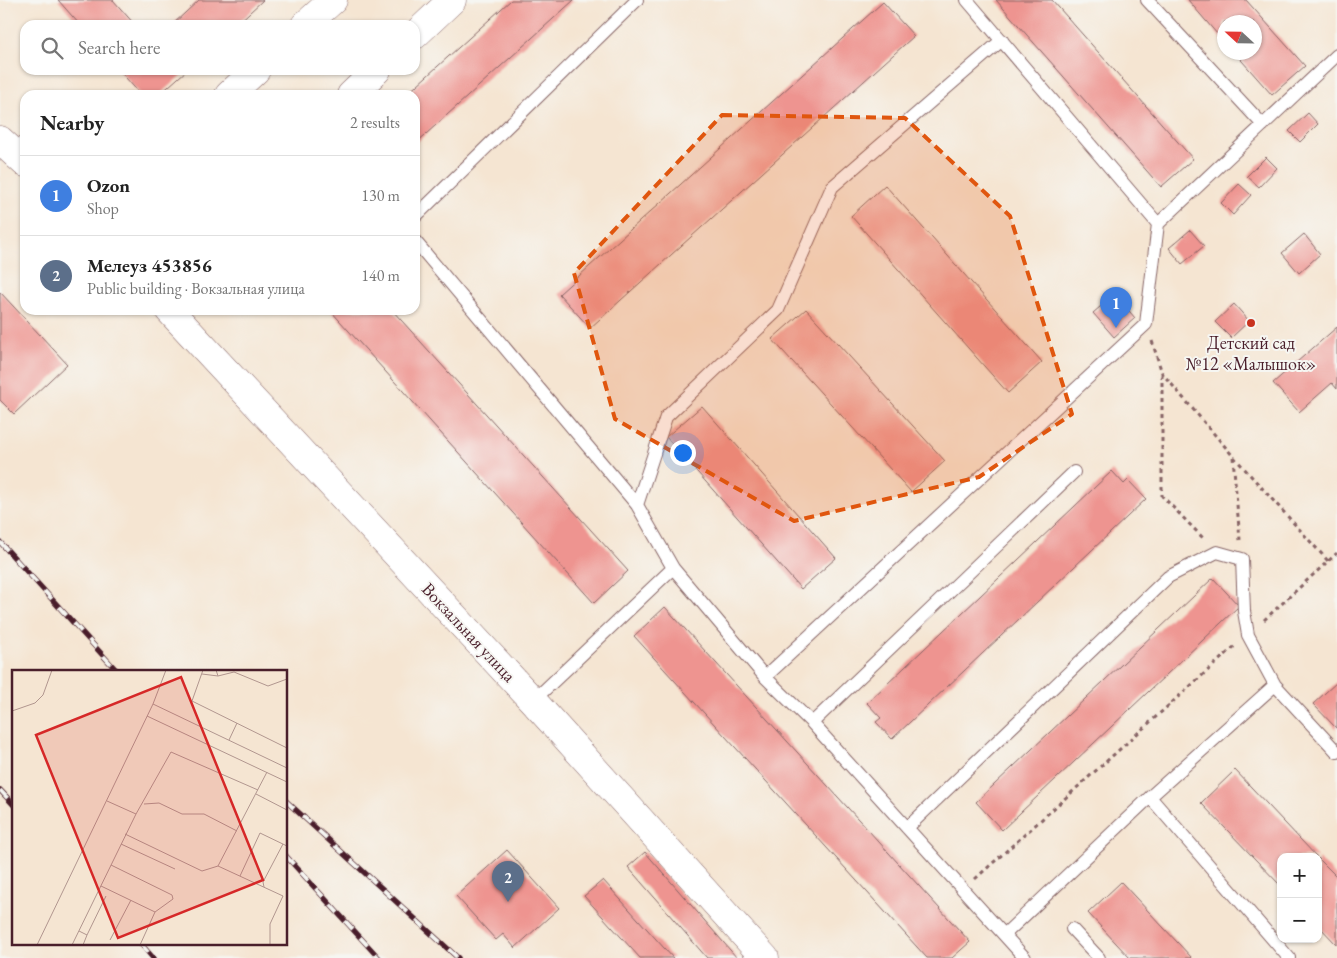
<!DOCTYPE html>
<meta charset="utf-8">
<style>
:root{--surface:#fff;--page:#f6f6f6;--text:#222;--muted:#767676;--line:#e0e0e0;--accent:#c8321e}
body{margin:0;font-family:"EB Garamond",serif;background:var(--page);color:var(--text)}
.controls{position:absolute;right:15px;bottom:15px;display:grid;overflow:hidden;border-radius:10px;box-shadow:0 1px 4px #0004}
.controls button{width:45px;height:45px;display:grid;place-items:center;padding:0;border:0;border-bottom:1px solid var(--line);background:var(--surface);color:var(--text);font:25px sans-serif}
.compass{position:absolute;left:1217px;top:15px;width:45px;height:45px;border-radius:50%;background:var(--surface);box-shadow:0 1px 4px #0004;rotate:292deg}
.you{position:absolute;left:682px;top:452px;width:18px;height:18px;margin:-12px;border:4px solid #fff;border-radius:50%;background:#1a73e8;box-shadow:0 0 0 8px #1a73e833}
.badge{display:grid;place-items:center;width:32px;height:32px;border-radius:50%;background:var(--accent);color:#fff;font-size:16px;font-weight:700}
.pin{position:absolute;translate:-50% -41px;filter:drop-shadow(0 1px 2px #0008)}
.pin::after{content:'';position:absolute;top:26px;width:18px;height:15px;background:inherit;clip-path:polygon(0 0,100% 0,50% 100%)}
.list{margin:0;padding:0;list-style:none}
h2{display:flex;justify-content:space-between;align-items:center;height:65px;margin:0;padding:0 20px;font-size:21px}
h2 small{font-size:16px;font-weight:400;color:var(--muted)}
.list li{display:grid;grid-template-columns:32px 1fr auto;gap:15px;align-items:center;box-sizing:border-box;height:80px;padding:0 20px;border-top:1px solid var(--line)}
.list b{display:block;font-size:19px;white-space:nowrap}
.list p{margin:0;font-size:16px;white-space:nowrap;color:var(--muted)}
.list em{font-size:16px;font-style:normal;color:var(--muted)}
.icon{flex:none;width:28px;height:28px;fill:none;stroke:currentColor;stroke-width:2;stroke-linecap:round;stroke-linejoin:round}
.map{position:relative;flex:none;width:1337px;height:958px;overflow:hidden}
.search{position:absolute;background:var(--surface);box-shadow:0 1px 4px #0004;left:20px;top:20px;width:400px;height:55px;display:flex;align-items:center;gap:12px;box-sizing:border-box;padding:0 18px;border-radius:15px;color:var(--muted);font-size:19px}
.panel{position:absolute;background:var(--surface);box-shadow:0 1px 4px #0004;left:20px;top:90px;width:400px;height:225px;border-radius:15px}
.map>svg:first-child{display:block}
.building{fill:#ee9490}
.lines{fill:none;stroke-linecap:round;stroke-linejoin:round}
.lane-casing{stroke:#866465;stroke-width:14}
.secondary-casing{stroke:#866465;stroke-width:29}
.path{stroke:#866465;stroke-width:3;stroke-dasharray:4 4;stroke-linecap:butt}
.lane{stroke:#fff;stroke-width:12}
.secondary{stroke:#fff;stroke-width:28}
.rail-casing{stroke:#4a1f2b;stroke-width:5.5}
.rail{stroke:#f6f6f2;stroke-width:4;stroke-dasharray:11;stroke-linecap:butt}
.marked{fill:#e0560e;fill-opacity:0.2;stroke:#e0560e;stroke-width:4;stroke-dasharray:10 6;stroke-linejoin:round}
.poi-dot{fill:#c8321e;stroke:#f6f6f2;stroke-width:2}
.labels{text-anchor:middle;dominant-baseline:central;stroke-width:4;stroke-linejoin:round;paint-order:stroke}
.poi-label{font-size:18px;fill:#4a1f2b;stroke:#f6f6f2}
.street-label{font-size:18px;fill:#4a1f2b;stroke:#f6f6f2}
.inset-road{fill:none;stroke:#b1968f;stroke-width:1}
.view{fill:#d62828;fill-opacity:0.15;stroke:#d62828;stroke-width:2.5}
.inset-edge{fill:none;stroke:#4a1f2b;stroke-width:2.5}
</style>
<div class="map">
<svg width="1337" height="958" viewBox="0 0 1337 958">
<rect width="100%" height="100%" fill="#f6f6f2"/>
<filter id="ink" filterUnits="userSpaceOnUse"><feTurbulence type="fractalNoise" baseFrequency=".02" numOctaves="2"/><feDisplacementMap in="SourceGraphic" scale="10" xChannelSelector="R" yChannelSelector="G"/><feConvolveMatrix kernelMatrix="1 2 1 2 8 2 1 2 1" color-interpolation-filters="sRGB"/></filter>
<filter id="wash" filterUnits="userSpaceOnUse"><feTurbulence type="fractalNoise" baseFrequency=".0096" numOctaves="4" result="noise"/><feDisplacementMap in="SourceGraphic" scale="20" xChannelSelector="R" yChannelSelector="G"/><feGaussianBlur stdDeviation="1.12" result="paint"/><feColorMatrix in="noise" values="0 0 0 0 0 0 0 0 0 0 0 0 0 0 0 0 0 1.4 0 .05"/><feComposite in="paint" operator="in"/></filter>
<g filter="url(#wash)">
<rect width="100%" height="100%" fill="#f5e5d2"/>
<g id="blocks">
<path class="building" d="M 58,0 L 113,0 L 135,25 L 80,25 Z
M 199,0 L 263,0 L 236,25 L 172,25 Z
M 511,0 L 574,0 L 415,144 L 415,95 L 406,95 Z
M 996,0 L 1052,0 L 1193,159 L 1161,187 Z
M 1188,0 L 1246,0 L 1305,66 L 1272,95 L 1234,52 L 1254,52 L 1254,22 L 1224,22 L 1224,42 Z
M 883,2 L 914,36 L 590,328 L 559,294 Z
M 119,70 L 187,70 L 159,95 L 141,95 Z
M 1308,113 L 1318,124 L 1300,142 L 1289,131 Z
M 1266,157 L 1277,168 L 1259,187 L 1247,176 Z
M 1239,184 L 1251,195 L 1233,215 L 1221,203 Z
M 885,185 L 1042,362 L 1008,393 L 851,216 Z
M 1190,230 L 1204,246 L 1182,264 L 1169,248 Z
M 1304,234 L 1320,254 L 1299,273 L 1282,253 Z
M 0,292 L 67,364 L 14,414 L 0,400 Z
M 1115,294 L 1135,318 L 1114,337 L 1093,313 Z
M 1234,304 L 1249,321 L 1231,338 L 1215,322 Z
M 806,309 L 945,461 L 911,492 L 772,339 Z
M 330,310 L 392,310 L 628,571 L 594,603 Z
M 1337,327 L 1337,389 L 1332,383 L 1299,412 L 1273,383 Z
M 702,406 L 836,558 L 801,589 L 666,437 Z
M 1112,471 L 1124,484 L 1128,480 L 1146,499 L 892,739 L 876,722 L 881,718 L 867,703 Z
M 1213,578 L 1239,606 L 1002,830 L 976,802 Z
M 665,607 L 970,942 L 952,958 L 927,958 L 634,636 Z
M 1337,682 L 1337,729 L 1313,704 Z
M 1235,770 L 1317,857 L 1281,857 L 1281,886 L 1201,803 Z
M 507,850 L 559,908 L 515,948 L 503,934 L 496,940 L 456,896 Z
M 645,852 L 737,958 L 707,958 L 628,867 Z
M 1318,858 L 1337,877 L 1337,945 L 1318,925 Z
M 603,880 L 673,958 L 640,958 L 584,896 Z
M 1121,882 L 1192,958 L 1130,958 L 1088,913 Z"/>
</g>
</g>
<g filter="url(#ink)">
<use href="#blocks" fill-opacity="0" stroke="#866465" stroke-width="1"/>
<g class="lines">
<g class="lane-casing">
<path id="lane" d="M 1147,0 L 1263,125
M 415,217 L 637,0
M 1158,224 L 1337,55
M 415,241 L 637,505 L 673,568 L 533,701
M 637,505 L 666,417 L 778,310 L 832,187 L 1002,40
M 673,568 L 765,677 L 812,723 L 1025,958
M 765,677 L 1146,324 L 1158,224 L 967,0
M 812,723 L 1074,472
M 1150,797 L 1289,958
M 907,828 L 1168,577 L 1217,552 L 1242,559 L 1244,611 L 1248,635 L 1275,685
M 1072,929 L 1099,958
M 1004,935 L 1150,797 L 1275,685 L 1337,752"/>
</g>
<g class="secondary-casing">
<path id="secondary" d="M 305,25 L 333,0
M 415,35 L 452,0
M 229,95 L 256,70
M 351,95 L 377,70
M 0,140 L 25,163
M 169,310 L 533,701 L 765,958"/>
</g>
<path class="path" d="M 1152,341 L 1162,373 L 1233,456 L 1328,561
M 1162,374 L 1162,496 L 1205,540
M 1233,457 L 1240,540
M 1264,620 L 1337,553
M 975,879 L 1235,646"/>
<use href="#lane" class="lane"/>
<use href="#secondary" class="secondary"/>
<g class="rail-casing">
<path id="rail" d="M 0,542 L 118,672
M 0,790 L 14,805
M 286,801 L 458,958
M 286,856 L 379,958
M 141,944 L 153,958"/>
</g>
<use href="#rail" class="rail"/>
</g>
</g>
<path class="marked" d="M 722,115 L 905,118 L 1010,216 L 1072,414 L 979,477 L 794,521 L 615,419 L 574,273 Z"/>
<circle class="poi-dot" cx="1251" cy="323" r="5"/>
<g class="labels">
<g class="poi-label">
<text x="1251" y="342">Детский сад<tspan x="1251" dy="21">№12 «Малышок»</tspan></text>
</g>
<g class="street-label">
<text transform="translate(469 632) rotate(47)">Вокзальная улица</text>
</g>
</g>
<g transform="translate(12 670)">
<rect width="275" height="275" fill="#f5e5d2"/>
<path class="inset-road" d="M 191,0 L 180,31 L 275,78M 204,0 L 206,6 L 222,2 L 256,16 L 275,9M 190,4 L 206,6M 141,34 L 275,98M 0,41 L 23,33 L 31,25 L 40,0M 135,46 L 275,112M 217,70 L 225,53M 244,124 L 275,140M 95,131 L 124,144 L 159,82 L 246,120M 132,134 L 147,133 L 170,144 L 192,144 L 225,161M 113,164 L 190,201 L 206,196 L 255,102M 109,174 L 163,199M 99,195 L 160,225 L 161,229 L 143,242M 206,196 L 271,226 L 258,254 L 258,275M 228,206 L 248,163 L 275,176M 89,216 L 143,242 L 128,275M 252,217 L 251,212 L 271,174M 67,261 L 75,265 L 71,275M 75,265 L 94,226M 98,270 L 119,230M 25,275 L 141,34 L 154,0M 60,275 L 124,144"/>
<path class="view" d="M 169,7 L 251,210 L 106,268 L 24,65 Z"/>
<rect width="275" height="275" class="inset-edge"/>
</g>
</svg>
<div class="controls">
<button>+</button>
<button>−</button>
</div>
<svg class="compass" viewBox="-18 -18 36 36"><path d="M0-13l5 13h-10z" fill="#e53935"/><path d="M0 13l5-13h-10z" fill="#767676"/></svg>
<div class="you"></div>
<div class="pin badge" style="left:1116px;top:328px;background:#3f7fe0">1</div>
<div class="pin badge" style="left:508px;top:902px;background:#5c6f8a">2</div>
<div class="search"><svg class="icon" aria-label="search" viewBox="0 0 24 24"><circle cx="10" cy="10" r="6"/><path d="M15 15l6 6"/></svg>Search here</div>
<section class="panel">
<h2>Nearby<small>2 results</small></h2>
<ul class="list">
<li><span class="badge" style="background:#3f7fe0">1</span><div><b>Ozon</b><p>Shop</p></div><em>130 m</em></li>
<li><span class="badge" style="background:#5c6f8a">2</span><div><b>Мелеуз 453856</b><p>Public building · Вокзальная улица</p></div><em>140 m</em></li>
</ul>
</section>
</div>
